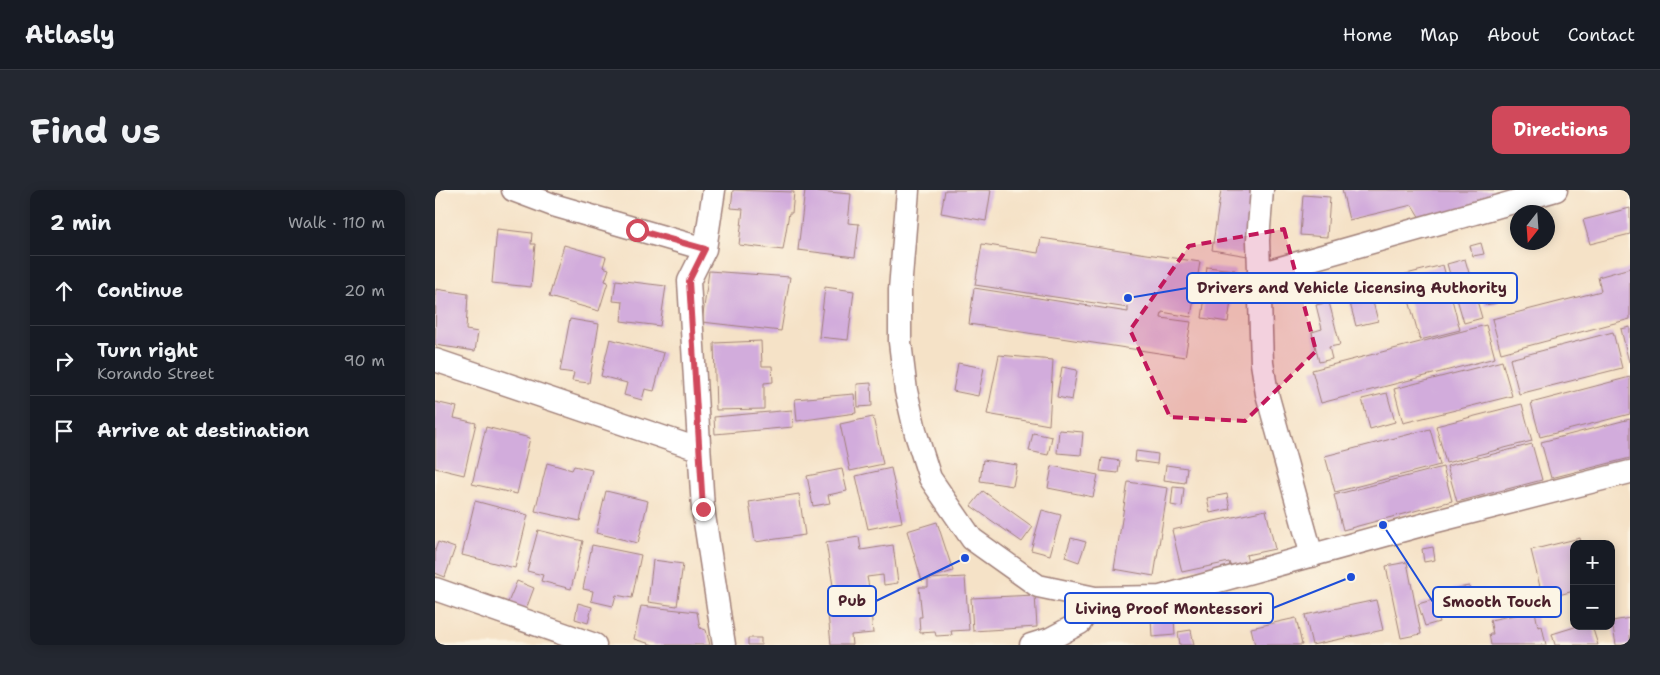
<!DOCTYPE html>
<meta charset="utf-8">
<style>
:root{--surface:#171b24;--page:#242831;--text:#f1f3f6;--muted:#9ea1a6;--line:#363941;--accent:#d1495b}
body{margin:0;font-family:"Shantell Sans",sans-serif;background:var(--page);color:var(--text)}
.controls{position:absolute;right:15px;bottom:15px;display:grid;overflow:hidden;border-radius:10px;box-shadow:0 2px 12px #0003}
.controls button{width:45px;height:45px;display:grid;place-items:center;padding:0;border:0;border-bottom:1px solid var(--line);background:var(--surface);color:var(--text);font:25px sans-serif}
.compass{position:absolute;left:1075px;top:15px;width:45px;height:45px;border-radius:50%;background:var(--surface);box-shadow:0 2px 12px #0003;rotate:197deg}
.stop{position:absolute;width:15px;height:15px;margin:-11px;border:4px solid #d1495b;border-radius:50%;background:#fff}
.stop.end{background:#d1495b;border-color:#fff;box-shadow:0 1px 5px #0008}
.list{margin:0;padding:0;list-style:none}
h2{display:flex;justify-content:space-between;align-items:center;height:65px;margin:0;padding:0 20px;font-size:21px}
h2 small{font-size:16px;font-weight:400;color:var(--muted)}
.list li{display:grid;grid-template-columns:32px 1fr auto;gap:15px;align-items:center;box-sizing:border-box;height:70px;padding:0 20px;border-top:1px solid var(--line)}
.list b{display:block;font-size:19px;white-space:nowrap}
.list p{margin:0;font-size:16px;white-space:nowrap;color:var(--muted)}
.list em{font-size:16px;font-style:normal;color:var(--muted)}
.icon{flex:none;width:28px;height:28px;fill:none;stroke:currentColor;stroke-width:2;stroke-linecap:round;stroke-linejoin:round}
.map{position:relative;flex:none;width:1195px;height:455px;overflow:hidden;border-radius:10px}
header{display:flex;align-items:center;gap:30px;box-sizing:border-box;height:70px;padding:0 25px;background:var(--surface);border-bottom:1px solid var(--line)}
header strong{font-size:24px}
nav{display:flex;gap:28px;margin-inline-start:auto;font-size:18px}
.intro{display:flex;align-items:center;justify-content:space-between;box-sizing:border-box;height:120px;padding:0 30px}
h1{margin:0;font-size:35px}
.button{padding:12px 22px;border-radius:10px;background:var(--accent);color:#fff;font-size:18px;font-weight:700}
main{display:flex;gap:30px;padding:0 30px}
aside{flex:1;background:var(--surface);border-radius:10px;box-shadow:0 2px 12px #0003}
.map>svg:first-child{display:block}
.building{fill:#d2acdc}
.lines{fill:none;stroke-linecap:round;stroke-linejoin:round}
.minor-casing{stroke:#a08079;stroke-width:25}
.minor{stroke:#fff;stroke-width:22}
.route{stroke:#d1495b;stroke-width:6}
.marked{fill:#c2185b;fill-opacity:0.2;stroke:#c2185b;stroke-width:4;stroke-dasharray:10 6;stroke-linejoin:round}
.leader{fill:none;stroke:#1d4ed8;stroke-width:2}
.callout-dot{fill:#1d4ed8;stroke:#fcf5e5;stroke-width:2}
.callout{fill:#fcf5e5;stroke:#1d4ed8;stroke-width:2}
.callout-label{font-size:15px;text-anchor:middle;font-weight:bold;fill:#4a1f2b}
</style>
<header>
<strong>Atlasly</strong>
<nav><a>Home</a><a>Map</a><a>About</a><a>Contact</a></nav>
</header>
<div class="intro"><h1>Find us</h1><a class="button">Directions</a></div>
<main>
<aside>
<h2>2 min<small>Walk · 110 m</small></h2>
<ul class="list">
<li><svg class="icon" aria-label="ahead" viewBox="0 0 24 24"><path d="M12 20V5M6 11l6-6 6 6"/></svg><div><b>Continue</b></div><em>20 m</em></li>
<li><svg class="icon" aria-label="right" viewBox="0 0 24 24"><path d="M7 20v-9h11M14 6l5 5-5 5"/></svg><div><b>Turn right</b><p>Korando Street</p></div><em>90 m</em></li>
<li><svg class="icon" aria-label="arrive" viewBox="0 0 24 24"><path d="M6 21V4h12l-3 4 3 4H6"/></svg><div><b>Arrive at destination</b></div></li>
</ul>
</aside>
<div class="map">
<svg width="1195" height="455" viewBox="0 0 1195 455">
<rect width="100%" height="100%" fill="#fcf5e5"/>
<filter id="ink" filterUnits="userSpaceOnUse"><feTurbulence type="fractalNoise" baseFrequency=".02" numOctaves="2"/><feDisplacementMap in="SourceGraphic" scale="10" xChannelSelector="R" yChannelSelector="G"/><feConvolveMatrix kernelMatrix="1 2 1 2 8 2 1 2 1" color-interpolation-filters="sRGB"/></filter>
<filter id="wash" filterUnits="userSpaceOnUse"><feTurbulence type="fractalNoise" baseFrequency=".0096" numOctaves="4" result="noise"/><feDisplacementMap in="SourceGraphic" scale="20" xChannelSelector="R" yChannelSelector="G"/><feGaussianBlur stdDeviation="1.12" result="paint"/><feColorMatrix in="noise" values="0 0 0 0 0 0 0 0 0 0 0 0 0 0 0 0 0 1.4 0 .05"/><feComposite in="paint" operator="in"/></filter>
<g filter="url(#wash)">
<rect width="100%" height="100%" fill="#f5e2c7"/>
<g id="blocks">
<path class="building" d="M 298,0 L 359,2 L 357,23 L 354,23 L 348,60 L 304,55 L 308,19 L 296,18 Z
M 370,0 L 416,4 L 413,33 L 424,34 L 420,67 L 363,60 Z
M 510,0 L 556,0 L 551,31 L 506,23 Z
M 786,0 L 823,0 L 813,66 L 777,60 Z
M 907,0 L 1105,0 L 988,33 L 977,15 L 914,30 Z
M 868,5 L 895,7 L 892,47 L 865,45 Z
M 1195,18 L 1195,44 L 1155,54 L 1148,30 Z
M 62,39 L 97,43 L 96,54 L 100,54 L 96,97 L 57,93 Z
M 606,48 L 765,72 L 756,127 L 727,122 L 726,128 L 756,132 L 750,167 L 534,134 L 539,98 L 693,122 L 693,118 L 540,95 L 547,54 L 603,63 Z
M 1046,53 L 1049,64 L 1038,66 L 1035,56 Z
M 129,55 L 171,67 L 168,77 L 174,79 L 170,91 L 173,92 L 164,121 L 114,107 Z
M 1030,69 L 1047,128 L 1029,133 L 1012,74 Z
M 1008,75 L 1025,140 L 985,150 L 967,85 Z
M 772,77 L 800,80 L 798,98 L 770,95 Z
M 1195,78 L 1195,129 L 1066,163 L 1057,129 L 1166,101 L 1163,87 Z
M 274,81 L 355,87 L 346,141 L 267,132 Z
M 181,90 L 231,96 L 225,136 L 186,131 L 188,112 L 178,111 Z
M 1057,90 L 1062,113 L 1050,115 L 1045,93 Z
M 390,97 L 419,101 L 413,150 L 384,147 Z
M 934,97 L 943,131 L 921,136 L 912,102 Z
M 1,99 L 33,104 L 31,140 L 43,142 L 40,161 L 0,155 Z
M 771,100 L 797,104 L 793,132 L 767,128 Z
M 894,112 L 905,155 L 894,157 L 897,169 L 884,172 L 877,142 L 887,139 L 881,115 Z
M 135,129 L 164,134 L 154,193 L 137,191 L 139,183 L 125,181 Z
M 1051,135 L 1060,168 L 886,213 L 877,180 Z
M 1195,137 L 1195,172 L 1194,172 L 1186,139 Z
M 1178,142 L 1187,178 L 1084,204 L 1075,169 Z
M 175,149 L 229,163 L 219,201 L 210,199 L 207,210 L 189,205 L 192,193 L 166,186 Z
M 326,151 L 327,176 L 337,176 L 338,192 L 329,193 L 329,219 L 281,220 L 279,153 Z
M 564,165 L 618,170 L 614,235 L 552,224 Z
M 1067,171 L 1077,206 L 968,233 L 959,199 Z
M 523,173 L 549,178 L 543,206 L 518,201 Z
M 627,177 L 642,180 L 637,210 L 622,207 Z
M 1195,187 L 1195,224 L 1105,247 L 1096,213 Z
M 436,193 L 437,216 L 423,217 L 422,194 Z
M 952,203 L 960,232 L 935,239 L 927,209 Z
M 419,204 L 421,223 L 362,231 L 360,209 Z
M 0,212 L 22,217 L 19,228 L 41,233 L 29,285 L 0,278 Z
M 1087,214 L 1097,251 L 1011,273 L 1001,236 Z
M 357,220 L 358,237 L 280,244 L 279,227 Z
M 438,227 L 448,274 L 415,281 L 405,234 Z
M 1195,229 L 1195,268 L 1116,288 L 1106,252 Z
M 51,237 L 95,248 L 82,304 L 37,294 Z
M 995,239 L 1005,275 L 900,302 L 890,266 Z
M 624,240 L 648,242 L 646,265 L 622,263 Z
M 598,243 L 617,247 L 613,265 L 594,261 Z
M 1097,254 L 1107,290 L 1022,312 L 1012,276 Z
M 701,261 L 723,264 L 722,274 L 700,271 Z
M 667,268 L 685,271 L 683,283 L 665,281 Z
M 548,270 L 582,275 L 578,296 L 545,291 Z
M 112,273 L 137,280 L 139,276 L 157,280 L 145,331 L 100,321 Z
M 731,275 L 752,278 L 750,293 L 729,290 Z
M 617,276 L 663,285 L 658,307 L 613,298 Z
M 1008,277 L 1017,311 L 908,340 L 899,305 Z
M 456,278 L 467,332 L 433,339 L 421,286 Z
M 407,279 L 412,301 L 393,305 L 395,313 L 378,316 L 372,286 Z
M 693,292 L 733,298 L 719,386 L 679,379 Z
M 738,297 L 749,298 L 747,317 L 736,315 Z
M 171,301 L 213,311 L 203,353 L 161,343 Z
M 548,301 L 598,337 L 587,352 L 536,316 Z
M 364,304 L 370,345 L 320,352 L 314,312 Z
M 792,304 L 795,319 L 775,323 L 772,308 Z
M 40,311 L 93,325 L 80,378 L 27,365 Z
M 607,320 L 626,325 L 615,365 L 596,360 Z
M 831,320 L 840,359 L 811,365 L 814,376 L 796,380 L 794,372 L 747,382 L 737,340 Z
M 502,332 L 518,381 L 487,391 L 472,341 Z
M 103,340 L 148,351 L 136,399 L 106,391 L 108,385 L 92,381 Z
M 424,347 L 426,360 L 458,355 L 463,393 L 449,395 L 448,385 L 432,387 L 434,397 L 399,402 L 391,352 Z
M 636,348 L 651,352 L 644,372 L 630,367 Z
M 1145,348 L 1146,354 L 1139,354 L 1139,401 L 1108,409 L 1096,360 Z
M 3,352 L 20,358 L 10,387 L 0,383 L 0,360 Z
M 157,355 L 206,365 L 197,408 L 181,405 L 178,416 L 156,411 L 158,401 L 148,399 Z
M 998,357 L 1000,370 L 989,372 L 987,359 Z
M 218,370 L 248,374 L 242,416 L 213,412 Z
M 972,372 L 986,444 L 966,448 L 951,376 Z
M 530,387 L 534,440 L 516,441 L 517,445 L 501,446 L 500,442 L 485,443 L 484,427 L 487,427 L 484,397 L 493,397 L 493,389 Z
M 82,391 L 99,398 L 90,422 L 72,415 Z
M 1034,396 L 1037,414 L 1021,417 L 1017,399 Z
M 600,405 L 602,437 L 538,441 L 536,408 Z
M 425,410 L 426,422 L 436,421 L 438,443 L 416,445 L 417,455 L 396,455 L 392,413 Z
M 941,410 L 948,440 L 877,455 L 870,425 Z
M 997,410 L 1004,432 L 990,436 L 983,414 Z
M 143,413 L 157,417 L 153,433 L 140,429 Z
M 206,416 L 262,422 L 265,438 L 271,440 L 275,455 L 219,455 L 199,449 Z
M 1100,421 L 1103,437 L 1107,436 L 1111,455 L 1056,455 L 1054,444 L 1058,444 L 1055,430 Z
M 730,425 L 730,428 L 739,427 L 740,445 L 717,447 L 716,426 Z
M 861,428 L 867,455 L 820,455 L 816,438 Z
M 1195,428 L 1195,455 L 1181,455 L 1177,431 Z
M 1143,436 L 1157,436 L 1163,455 L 1120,455 L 1117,444 Z
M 756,440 L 759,455 L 745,455 L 743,442 Z
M 313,448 L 326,448 L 326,455 L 313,455 Z"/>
</g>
</g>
<g filter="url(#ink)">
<use href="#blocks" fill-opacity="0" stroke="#a08079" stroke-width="1"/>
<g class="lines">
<g class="minor-casing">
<path id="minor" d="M 78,0 L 118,15 L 270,59
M 279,0 L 270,59 L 254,91 L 268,319 L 289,455
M 473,0 L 465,100 L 465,152 L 471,201 L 481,244 L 495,288 L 537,349 L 603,396 L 660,408 L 725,407 L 998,332 L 1195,282
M 827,0 L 823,50 L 827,173 L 832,204 L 877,366
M 824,84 L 1121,0
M 0,170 L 263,259
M 0,399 L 160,455
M 596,455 L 615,449 L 645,433 L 660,408"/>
</g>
<use href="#minor" class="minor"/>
</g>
</g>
<g class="lines" filter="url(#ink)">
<path class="route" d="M 202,40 L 270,59 L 254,91 L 268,319"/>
</g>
<path class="marked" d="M 849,39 L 881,161 L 810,231 L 735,227 L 695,140 L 754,56 Z"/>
<path class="leader" d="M693 108L752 98M530 368L441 411M948 335L998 412M916 387L838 418"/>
<g class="callout-dot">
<circle cx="693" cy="108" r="5"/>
<circle cx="530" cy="368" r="5"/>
<circle cx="948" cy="335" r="5"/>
<circle cx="916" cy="387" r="5"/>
</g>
<g class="callout">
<rect x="752" y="83" width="330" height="30" rx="5"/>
<rect x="393" y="396" width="48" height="30" rx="5"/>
<rect x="998" y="397" width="128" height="30" rx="5"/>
<rect x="630" y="403" width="208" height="30" rx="5"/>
</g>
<g class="callout-label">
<text x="917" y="103">Drivers and Vehicle Licensing Authority</text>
<text x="417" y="416">Pub</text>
<text x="1062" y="417">Smooth Touch</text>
<text x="734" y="424">Living Proof Montessori</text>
</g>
</svg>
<div class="controls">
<button>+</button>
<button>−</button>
</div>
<svg class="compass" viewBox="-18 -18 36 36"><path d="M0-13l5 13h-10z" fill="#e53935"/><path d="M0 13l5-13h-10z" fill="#9ea1a6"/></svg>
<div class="stop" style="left:202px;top:40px"></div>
<div class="stop end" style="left:268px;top:319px"></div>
</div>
</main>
